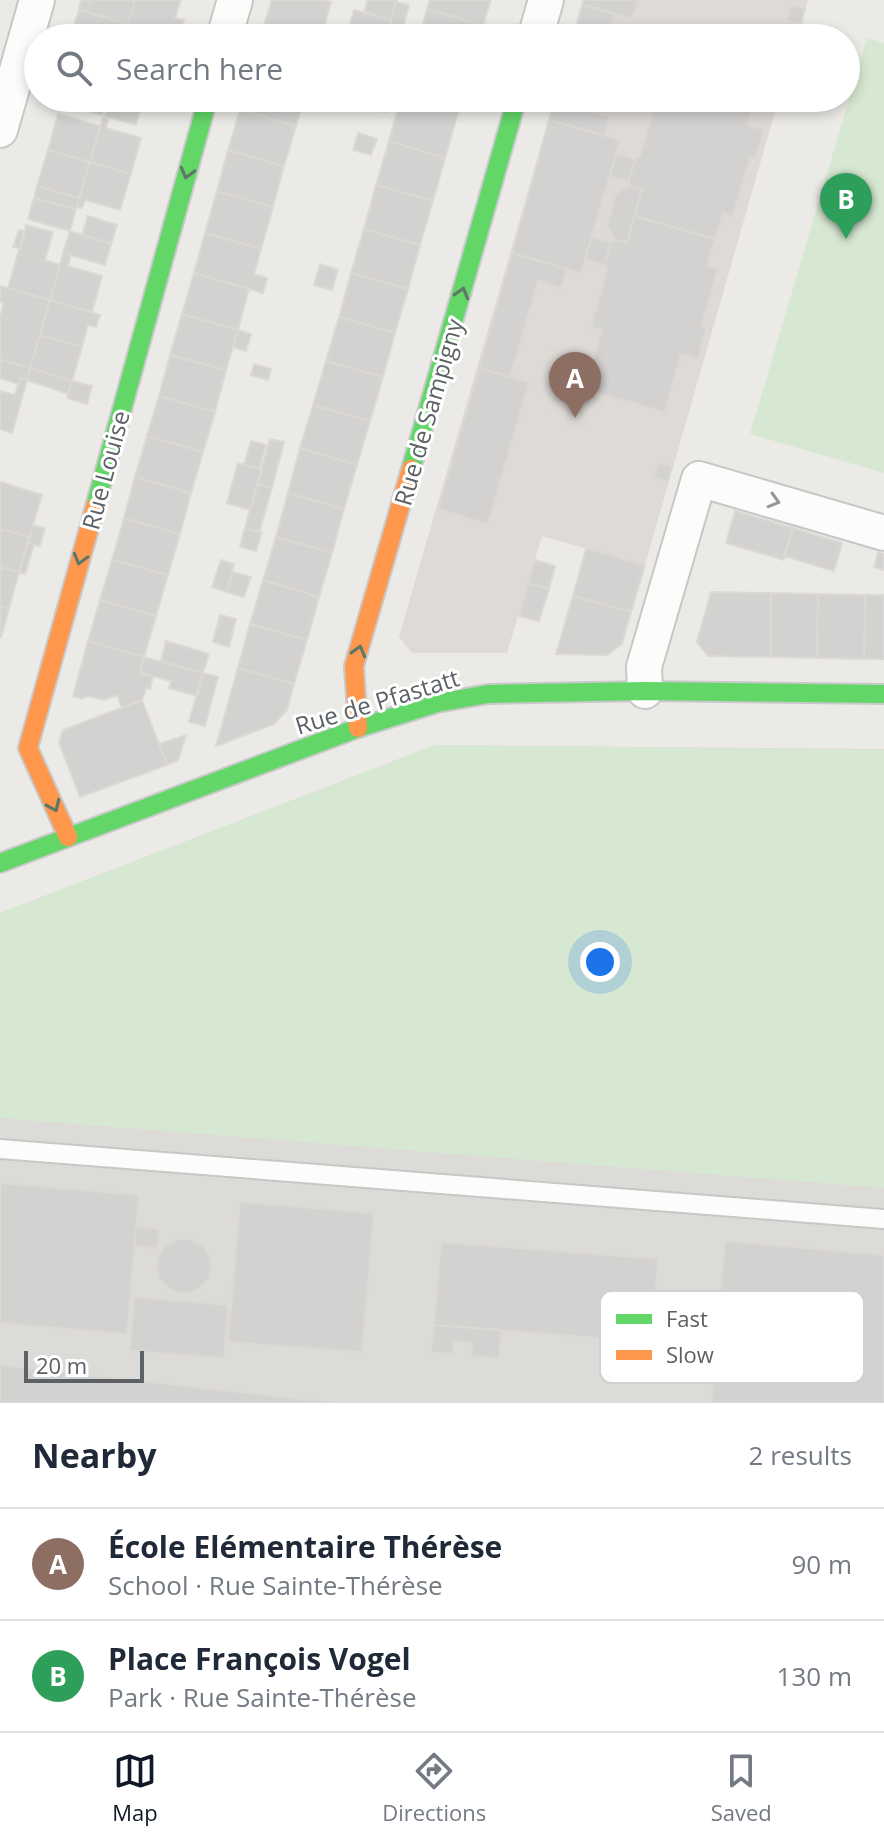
<!DOCTYPE html>
<meta charset="utf-8">
<style>
:root{--surface:#fff;--page:#f2f2f3;--text:#1f2937;--muted:#747a83;--line:#e0e1e3;--accent:#111827}
body{margin:0;font-family:"Open Sans",sans-serif;background:var(--page);color:var(--text)}
.scale{position:absolute;left:24px;bottom:20px;width:120px;box-sizing:border-box;padding-left:8px;border:4px solid #5c6165;border-top:0;font-size:22px;line-height:28px;white-space:nowrap;color:#5c6165;-webkit-text-stroke:6px #fff;paint-order:stroke}
.you{position:absolute;left:600px;top:962px;width:28px;height:28px;margin:-20px;border:6px solid #fff;border-radius:50%;background:#1a73e8;box-shadow:0 0 0 12px #1a73e833}
.badge{display:grid;place-items:center;width:52px;height:52px;border-radius:50%;background:var(--accent);color:#fff;font-size:26px;font-weight:700}
.pin{position:absolute;translate:-50% -66px;filter:drop-shadow(0 2px 4px #0008)}
.pin::after{content:'';position:absolute;top:42px;width:28px;height:24px;background:inherit;clip-path:polygon(0 0,100% 0,50% 100%)}
.list{margin:0;padding:0;list-style:none}
h2{display:flex;justify-content:space-between;align-items:center;height:104px;margin:0;padding:0 32px;font-size:34px}
h2 small{font-size:26px;font-weight:400;color:var(--muted)}
.list li{display:grid;grid-template-columns:52px 1fr auto;gap:24px;align-items:center;box-sizing:border-box;height:112px;padding:0 32px;border-top:2px solid var(--line)}
.list b{display:block;font-size:30px;white-space:nowrap}
.list p{margin:0;font-size:26px;white-space:nowrap;color:var(--muted)}
.list em{font-size:26px;font-style:normal;color:var(--muted)}
.icon{flex:none;width:44px;height:44px;fill:none;stroke:currentColor;stroke-width:2;stroke-linecap:round;stroke-linejoin:round}
.map{position:relative;flex:none;width:884px;height:1403px;overflow:hidden}
.search{position:absolute;background:var(--surface);box-shadow:0 4px 12px #0003;left:24px;right:24px;top:24px;height:88px;display:flex;align-items:center;gap:20px;box-sizing:border-box;padding:0 28px;border-radius:44px;color:var(--muted);font-size:30px}
.sheet{height:328px;background:var(--surface)}
nav{display:flex;justify-content:space-around;align-items:center;box-sizing:border-box;height:112px;border-top:2px solid var(--line);background:var(--surface);font-size:22px;color:var(--muted)}
nav a{display:grid;justify-items:center;gap:4px}
nav .on{color:var(--accent)}
.map>svg:first-child{display:block}
.industrial{fill:#dddbd8}
.education{fill:#dedad6}
.green{fill:#d7e8d2}
.building{fill:#d4d2d1;stroke:#dbd9d6;stroke-width:2}
.lines{fill:none;stroke-linecap:round;stroke-linejoin:round}
.lane-casing{stroke:#c7c7c8;stroke-width:22}
.street-casing{stroke:#c7c7c8;stroke-width:38}
.fast-casing{stroke:#c8c9c9;stroke-width:22}
.slow-casing{stroke:#c8c9c9;stroke-width:22}
.lane{stroke:#fcfcfb;stroke-width:18}
.street{stroke:#fcfcfb;stroke-width:34}
.fast{stroke:#63d668;stroke-width:18}
.slow{stroke:#ff974d;stroke-width:18}
.oneway{stroke:#5d7866}
.oneway2{stroke:#94979a}
.labels{text-anchor:middle;dominant-baseline:central;stroke-width:6;stroke-linejoin:round;paint-order:stroke}
.street-label{font-size:24px;fill:#5c6165;stroke:#fff}
.key{fill:#fff;stroke:#ced0d1;stroke-width:2}
.key-label{font-size:22px;fill:#5c6165}
</style>
<div class="map">
<svg width="884" height="1403" viewBox="0 0 884 1403">
<rect width="100%" height="100%" fill="#eceae7"/>
<path class="industrial" d="M 435,745 L 884,749 L 884,1403 L 0,1403 L 0,913 Z"/>
<path class="education" d="M 583,0 L 808,0 L 797,38 L 573,38 Z
M 555,98 L 779,98 L 645,565 L 542,536 L 507,653 L 412,653 L 399,637 Z"/>
<path class="green" d="M 867,38 L 884,43 L 884,473 L 750,434 Z
M 435,745 L 884,750 L 884,1188 L 0,1118 L 0,913 Z"/>
<path class="building" d="M 81,0 L 91,0 L 87,12 L 79,10 Z
M 91,0 L 135,0 L 128,24 L 87,12 Z
M 135,0 L 181,0 L 175,18 L 184,20 L 179,38 L 128,24 Z
M 272,0 L 323,0 L 331,2 L 321,38 L 299,38 L 263,28 Z
M 368,0 L 397,0 L 391,20 L 364,12 Z
M 430,0 L 491,0 L 483,25 L 427,9 Z
M 583,0 L 638,0 L 632,19 L 582,5 Z
M 396,2 L 409,5 L 403,28 L 390,24 Z
M 582,5 L 615,14 L 608,38 L 573,38 Z
M 791,5 L 805,9 L 801,24 L 787,20 Z
M 427,9 L 483,25 L 480,38 L 419,38 Z
M 79,10 L 128,24 L 125,38 L 79,38 L 82,30 L 73,28 Z
M 354,10 L 391,20 L 385,38 L 370,38 L 372,31 L 350,24 Z
M 128,24 L 170,36 L 170,38 L 125,38 Z
M 263,28 L 299,38 L 260,38 Z
M 63,98 L 107,98 L 102,115 L 61,103 Z
M 110,98 L 141,105 L 136,125 L 105,116 Z
M 244,98 L 304,98 L 296,126 L 240,110 Z
M 368,98 L 389,98 L 385,112 L 366,106 Z
M 401,98 L 458,113 L 445,158 L 389,141 Z
M 406,98 L 462,98 L 458,113 Z
M 555,98 L 591,98 L 588,110 L 610,116 L 605,136 L 549,120 Z
M 657,98 L 668,101 L 668,98 L 755,98 L 748,125 L 764,130 L 755,159 L 750,158 L 733,216 L 723,213 L 715,239 L 634,216 L 642,189 L 630,186 L 629,181 L 635,159 L 640,156 Z
M 240,110 L 296,126 L 284,166 L 228,150 Z
M 58,114 L 100,126 L 90,162 L 48,150 Z
M 103,117 L 108,119 L 106,128 L 141,138 L 131,174 L 90,162 Z
M 549,120 L 620,140 L 581,273 L 512,253 Z
M 358,133 L 377,139 L 371,155 L 353,150 Z
M 389,141 L 445,158 L 433,201 L 376,185 Z
M 48,150 L 90,162 L 79,198 L 37,186 Z
M 228,150 L 284,166 L 273,207 L 217,191 Z
M 616,154 L 635,159 L 629,181 L 610,176 Z
M 90,162 L 131,174 L 120,210 L 85,200 L 82,208 L 77,207 Z
M 376,185 L 433,201 L 420,245 L 364,229 Z
M 37,186 L 79,198 L 76,209 L 34,198 Z
M 630,186 L 642,189 L 627,243 L 615,240 L 607,226 L 616,193 Z
M 217,191 L 273,207 L 261,249 L 205,233 Z
M 34,198 L 76,209 L 70,231 L 28,219 Z
M 88,216 L 117,225 L 111,244 L 82,235 Z
M 634,216 L 715,239 L 707,266 L 718,269 L 701,327 L 706,329 L 698,359 L 681,354 L 665,412 L 585,389 L 602,330 L 591,327 L 607,270 L 605,265 L 611,242 L 615,240 L 627,243 Z
M 26,225 L 53,232 L 45,260 L 60,265 L 50,300 L 8,288 Z
M 364,229 L 420,245 L 408,289 L 351,273 Z
M 19,230 L 25,231 L 20,249 L 13,247 Z
M 70,231 L 111,244 L 105,265 L 63,253 Z
M 205,233 L 261,249 L 254,274 L 267,278 L 263,293 L 194,273 Z
M 592,237 L 611,242 L 605,265 L 585,259 Z
M 63,253 L 71,255 L 68,266 L 102,276 L 92,312 L 50,300 Z
M 512,253 L 567,269 L 561,288 L 538,281 L 510,377 L 479,368 Z
M 320,264 L 338,270 L 332,290 L 314,285 Z
M 194,273 L 249,289 L 238,330 L 182,314 Z
M 351,273 L 408,289 L 395,333 L 339,317 Z
M 0,286 L 50,300 L 30,368 L 0,360 L 0,318 L 4,303 L 0,302 Z
M 50,300 L 100,315 L 96,327 L 88,325 L 82,347 L 40,335 Z
M 182,314 L 238,330 L 226,370 L 170,355 Z
M 339,317 L 395,333 L 383,377 L 326,361 Z
M 238,330 L 251,334 L 246,351 L 233,347 Z
M 40,335 L 82,347 L 72,381 L 30,368 Z
M 170,355 L 226,370 L 215,412 L 159,396 Z
M 0,360 L 30,368 L 27,380 L 20,378 L 18,384 L 0,378 Z
M 326,361 L 383,377 L 370,421 L 313,405 Z
M 254,364 L 271,369 L 268,380 L 251,375 Z
M 30,368 L 72,381 L 68,394 L 27,380 Z
M 479,368 L 529,382 L 488,524 L 438,509 Z
M 20,378 L 27,380 L 12,433 L 0,429 L 0,391 L 15,395 Z
M 72,381 L 92,386 L 87,404 L 67,398 Z
M 159,396 L 215,412 L 203,452 L 147,436 Z
M 313,405 L 370,421 L 357,465 L 300,448 Z
M 147,436 L 203,452 L 191,493 L 135,477 Z
M 270,439 L 284,442 L 272,488 L 257,484 Z
M 251,441 L 266,445 L 259,469 L 244,465 Z
M 300,448 L 357,465 L 344,509 L 288,493 Z
M 238,463 L 262,470 L 250,510 L 227,503 Z
M 658,463 L 672,467 L 668,482 L 654,478 Z
M 135,477 L 191,493 L 180,534 L 124,518 Z
M 0,482 L 42,495 L 29,537 L 0,529 Z
M 257,484 L 272,488 L 259,532 L 245,528 Z
M 288,493 L 344,509 L 332,553 L 276,537 Z
M 735,511 L 793,528 L 784,560 L 726,543 Z
M 124,518 L 180,534 L 168,575 L 112,560 Z
M 33,525 L 45,528 L 40,546 L 28,543 Z
M 245,528 L 262,532 L 256,551 L 240,547 Z
M 793,528 L 842,543 L 834,571 L 784,556 Z
M 0,529 L 29,537 L 19,572 L 0,567 Z
M 276,537 L 332,553 L 319,597 L 263,580 Z
M 28,543 L 34,544 L 25,574 L 19,572 Z
M 586,548 L 645,565 L 631,612 L 573,596 Z
M 878,552 L 884,554 L 884,570 L 874,567 Z
M 112,560 L 168,575 L 156,616 L 100,600 Z
M 221,560 L 234,564 L 227,592 L 212,587 Z
M 535,560 L 555,566 L 549,589 L 528,583 Z
M 0,567 L 19,572 L 9,609 L 0,606 Z
M 233,572 L 251,577 L 244,597 L 227,592 Z
M 263,580 L 319,597 L 307,640 L 250,624 Z
M 528,583 L 549,589 L 539,621 L 519,616 Z
M 711,592 L 771,593 L 771,657 L 708,656 L 697,642 Z
M 771,593 L 818,594 L 817,658 L 771,657 Z
M 818,594 L 865,595 L 864,659 L 817,658 Z
M 865,595 L 884,595 L 884,659 L 864,659 Z
M 573,596 L 631,612 L 622,644 L 607,655 L 556,654 Z
M 100,600 L 156,616 L 144,657 L 88,641 Z
M 0,606 L 9,609 L 1,637 L 0,636 Z
M 220,615 L 236,619 L 229,647 L 213,642 Z
M 250,624 L 307,640 L 294,684 L 238,668 Z
M 88,641 L 144,657 L 140,673 L 153,676 L 150,689 L 146,688 L 142,700 L 122,708 L 117,695 L 104,700 L 88,696 L 82,699 L 73,696 Z
M 166,641 L 209,654 L 203,673 L 161,661 Z
M 144,657 L 203,673 L 197,696 L 169,688 L 171,681 L 140,673 Z
M 238,668 L 294,684 L 287,710 L 274,724 L 216,746 Z
M 203,673 L 218,677 L 205,726 L 189,722 Z
M 142,700 L 167,765 L 80,797 L 59,743 L 63,730 Z
M 186,735 L 178,760 L 167,765 L 159,744 Z
M 0,1183 L 139,1195 L 127,1334 L 0,1323 Z
M 240,1202 L 374,1213 L 362,1352 L 228,1342 Z
M 136,1227 L 159,1229 L 157,1248 L 135,1246 Z
M157 1266a27 27 0 1 1 54 0a27 27 0 1 1-54 0Z
M 725,1241 L 884,1255 L 884,1403 L 711,1403 Z
M 441,1242 L 658,1259 L 651,1342 L 434,1325 Z
M 134,1297 L 228,1305 L 224,1358 L 130,1351 Z
M 434,1325 L 501,1330 L 499,1358 L 471,1356 L 472,1343 L 454,1341 L 453,1354 L 431,1352 Z
M 0,1365 L 335,1403 L 0,1403 Z"/>
<g class="lines">
<g class="lane-casing">
<path id="lane" d="M 0,1149 L 884,1219"/>
</g>
<g class="street-casing">
<path id="street" d="M 224,38 L 235,0
M 535,38 L 546,0
M 0,130 L 37,0
M 645,691 L 644,667 L 699,479 L 884,533"/>
</g>
<g class="fast-casing">
<path id="fast" d="M 411,469 L 517,98
M 95,507 L 208,98
M 0,863 L 358,728 L 437,703 L 488,694 L 645,691 L 884,694"/>
</g>
<g class="slow-casing">
<path id="slow" d="M 358,728 L 354,666 L 411,469
M 68,837 L 28,748 L 95,507"/>
</g>
<use href="#lane" class="lane"/>
<use href="#street" class="street"/>
<use href="#fast" class="fast"/>
<use href="#slow" class="slow"/>
</g>
<defs><path id="oneway-chevron" d="M-2-3.5L2.5 0L-2 3.5" fill="none" stroke-width="1.6" stroke-linecap="round" stroke-linejoin="round" transform="scale(2)"/></defs>
<g class="oneway">
<use href="#oneway-chevron" transform="translate(187 173) rotate(105)"/>
<use href="#oneway-chevron" transform="translate(462 293) rotate(-74)"/>
<use href="#oneway-chevron" transform="translate(80 559) rotate(105)"/>
<use href="#oneway-chevron" transform="translate(359 651) rotate(-74)"/>
<use href="#oneway-chevron" transform="translate(54 806) rotate(66)"/>
</g>
<use class="oneway2" href="#oneway-chevron" transform="translate(774 501) rotate(16)"/>
<g class="labels">
<g class="street-label">
<text transform="translate(428 412) rotate(-74)">Rue de Sampigny</text>
<text transform="translate(105 470) rotate(-75)">Rue Louise</text>
<text transform="translate(377 701) rotate(-17)">Rue de Pfastatt</text>
</g>
</g>
<rect x="600" y="1291" width="264" height="92" rx="12" class="key"/>
<rect x="616" y="1314" width="36" height="10" fill="#63d668"/>
<rect x="616" y="1350" width="36" height="10" fill="#ff974d"/>
<g class="key-label">
<text x="666" y="1327">Fast</text>
<text x="666" y="1363">Slow</text>
</g>
</svg>
<div class="scale">20 m</div>
<div class="you"></div>
<div class="pin badge" style="left:575px;top:418px;background:#8d6e63">A</div>
<div class="pin badge" style="left:846px;top:239px;background:#2e9e5b">B</div>
<div class="search"><svg class="icon" aria-label="search" viewBox="0 0 24 24"><circle cx="10" cy="10" r="6"/><path d="M15 15l6 6"/></svg>Search here</div>
</div>
<section class="sheet">
<h2>Nearby<small>2 results</small></h2>
<ul class="list">
<li><span class="badge" style="background:#8d6e63">A</span><div><b>École Elémentaire Thérèse</b><p>School · Rue Sainte-Thérèse</p></div><em>90 m</em></li>
<li><span class="badge" style="background:#2e9e5b">B</span><div><b>Place François Vogel</b><p>Park · Rue Sainte-Thérèse</p></div><em>130 m</em></li>
</ul>
</section>
<nav>
<a class="on"><svg class="icon" aria-label="map" viewBox="0 0 24 24"><path d="M3 6l6-2 6 2 6-2v14l-6 2-6-2-6 2zM9 4v14M15 6v14"/></svg>Map</a>
<a><svg class="icon" aria-label="directions" viewBox="0 0 24 24"><path d="M12 3l9 9-9 9-9-9zM9 14v-3h6M13 9l2 2-2 2"/></svg>Directions</a>
<a><svg class="icon" aria-label="saved" viewBox="0 0 24 24"><path d="M7 4h10v16l-5-4-5 4z"/></svg>Saved</a>
</nav>
